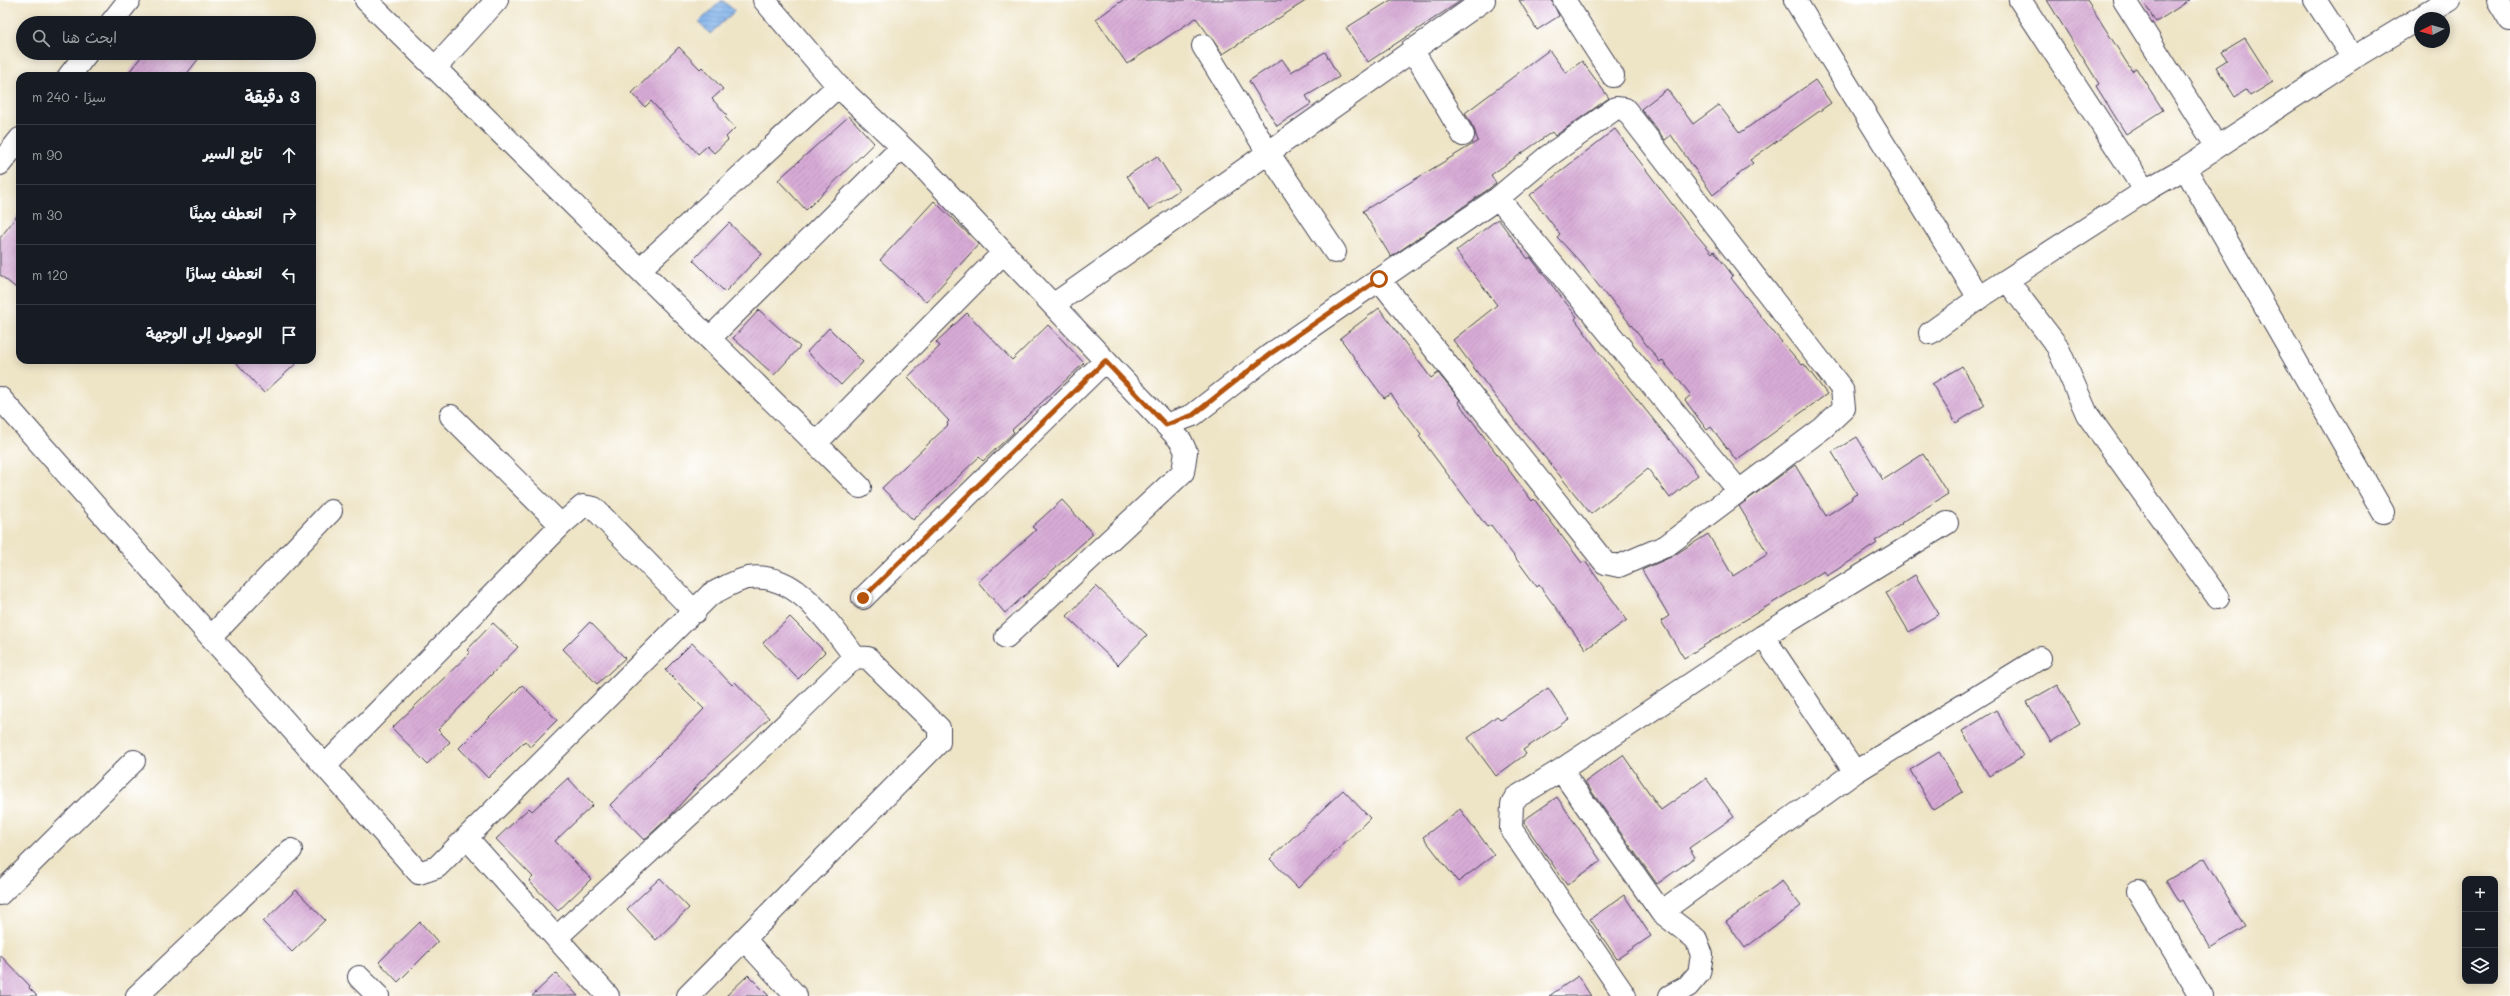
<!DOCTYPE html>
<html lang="ar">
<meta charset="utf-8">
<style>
:root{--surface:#171b24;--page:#242831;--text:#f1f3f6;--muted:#9ea1a6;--line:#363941}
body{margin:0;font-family:Mali,"Playpen Sans Arabic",sans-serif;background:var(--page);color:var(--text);direction:rtl}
.controls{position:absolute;right:12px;bottom:12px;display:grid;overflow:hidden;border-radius:8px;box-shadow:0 2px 10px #0003}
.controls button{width:36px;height:36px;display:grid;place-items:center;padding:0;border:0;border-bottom:1px solid var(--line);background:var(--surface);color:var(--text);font:20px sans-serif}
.compass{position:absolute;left:2414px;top:12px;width:36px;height:36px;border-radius:50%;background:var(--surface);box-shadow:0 2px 10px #0003;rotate:264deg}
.stop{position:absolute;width:12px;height:12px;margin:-9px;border:3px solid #b45309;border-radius:50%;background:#fff}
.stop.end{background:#b45309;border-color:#fff;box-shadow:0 1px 4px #0008}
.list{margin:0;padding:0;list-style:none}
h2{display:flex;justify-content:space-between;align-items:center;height:52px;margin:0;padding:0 16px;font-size:17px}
h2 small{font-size:13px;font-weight:400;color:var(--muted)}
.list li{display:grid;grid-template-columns:26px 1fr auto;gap:12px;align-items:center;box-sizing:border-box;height:60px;padding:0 16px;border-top:1px solid var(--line)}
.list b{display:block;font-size:15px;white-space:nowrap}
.list em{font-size:13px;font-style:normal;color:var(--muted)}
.icon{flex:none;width:22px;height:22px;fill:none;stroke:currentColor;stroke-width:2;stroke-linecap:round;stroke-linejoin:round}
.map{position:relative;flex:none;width:2510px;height:996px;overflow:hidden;direction:ltr}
.search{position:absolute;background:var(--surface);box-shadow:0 2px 10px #0003;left:16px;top:16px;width:300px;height:44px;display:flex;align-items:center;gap:10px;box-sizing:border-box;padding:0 14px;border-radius:22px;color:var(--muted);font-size:15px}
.panel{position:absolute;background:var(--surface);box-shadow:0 2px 10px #0003;left:16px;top:72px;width:300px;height:292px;border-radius:12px;direction:rtl}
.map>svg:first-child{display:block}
.water{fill:url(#water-rules);stroke:#4f6892}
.building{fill:url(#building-hatch)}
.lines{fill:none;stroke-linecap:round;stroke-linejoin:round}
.minor-casing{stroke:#413f50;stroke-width:24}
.major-casing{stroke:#413f50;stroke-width:24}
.minor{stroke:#fff;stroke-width:22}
.major{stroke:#fff;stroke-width:22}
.route{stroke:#b45309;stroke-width:5}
</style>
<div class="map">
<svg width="2510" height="996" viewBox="0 0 2510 996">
<defs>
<pattern id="water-rules" width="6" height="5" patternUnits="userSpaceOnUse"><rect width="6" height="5" fill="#7cafe9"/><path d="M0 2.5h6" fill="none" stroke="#658ebe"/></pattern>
<pattern id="building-hatch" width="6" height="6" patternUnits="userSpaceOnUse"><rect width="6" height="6" fill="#d7abd6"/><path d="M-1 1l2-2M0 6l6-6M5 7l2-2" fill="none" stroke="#b893b9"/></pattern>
</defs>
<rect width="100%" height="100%" fill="#fff"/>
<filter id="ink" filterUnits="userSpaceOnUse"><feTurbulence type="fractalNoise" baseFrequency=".025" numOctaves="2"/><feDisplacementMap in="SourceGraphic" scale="8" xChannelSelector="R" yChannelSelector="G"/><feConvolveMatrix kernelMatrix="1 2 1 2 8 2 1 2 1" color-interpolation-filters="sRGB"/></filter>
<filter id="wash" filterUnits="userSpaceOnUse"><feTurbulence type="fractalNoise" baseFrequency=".012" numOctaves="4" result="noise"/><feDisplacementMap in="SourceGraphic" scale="16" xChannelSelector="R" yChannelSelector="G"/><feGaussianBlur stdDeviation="0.9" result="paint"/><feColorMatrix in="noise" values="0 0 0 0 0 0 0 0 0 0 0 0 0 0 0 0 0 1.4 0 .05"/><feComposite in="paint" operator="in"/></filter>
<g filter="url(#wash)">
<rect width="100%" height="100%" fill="#eee4c6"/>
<path class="water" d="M 722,0 L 735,11 L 710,34 L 699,22 Z"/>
<g id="blocks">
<path class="building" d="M 1123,0 L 1307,0 L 1223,54 L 1196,18 L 1127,64 L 1096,19 Z
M 1391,0 L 1462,0 L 1368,62 L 1346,28 Z
M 1519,0 L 1552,0 L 1559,16 L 1537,30 Z
M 2047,0 L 2087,0 L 2132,71 L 2136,68 L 2163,110 L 2126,134 L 2096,86 L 2099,84 Z
M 2142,0 L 2190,0 L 2156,22 Z
M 2245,38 L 2273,82 L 2250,96 L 2246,90 L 2235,97 L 2216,67 L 2227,60 L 2222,52 Z
M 679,47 L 700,69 L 702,67 L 723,89 L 712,99 L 727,115 L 725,117 L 735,128 L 726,137 L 728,140 L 714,153 L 707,146 L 698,154 L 651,101 L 645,107 L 632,93 Z
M 1549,50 L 1566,73 L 1582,61 L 1609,98 L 1555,136 L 1552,132 L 1491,175 L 1496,183 L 1490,188 L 1391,257 L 1363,211 L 1478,141 L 1474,129 L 1465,113 Z
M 1325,52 L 1339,77 L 1306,96 L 1311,104 L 1277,126 L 1249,81 L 1282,59 L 1291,72 Z
M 144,53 L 203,53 L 185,76 L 126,76 Z
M 1815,80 L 1831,103 L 1750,160 L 1753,163 L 1713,195 L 1671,135 L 1665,140 L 1641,109 L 1667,89 L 1693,124 L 1719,105 L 1740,133 Z
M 849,116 L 874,143 L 806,210 L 778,180 Z
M 1615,129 L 1685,221 L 1712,253 L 1714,251 L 1733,276 L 1731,278 L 1775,334 L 1802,365 L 1804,364 L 1827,394 L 1736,460 L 1711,427 L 1707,430 L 1685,400 L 1691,395 L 1662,360 L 1660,362 L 1609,297 L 1608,298 L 1582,264 L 1557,237 L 1560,234 L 1530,195 Z
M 1157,156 L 1179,190 L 1149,210 L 1127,176 Z
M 934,201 L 979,244 L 926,302 L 880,260 Z
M 20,212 L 20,291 L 0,275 L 0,238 Z
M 1498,219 L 1528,259 L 1530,257 L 1577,317 L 1575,319 L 1599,352 L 1698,475 L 1670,498 L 1648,469 L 1591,514 L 1498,400 L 1453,340 L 1497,305 L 1456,251 Z
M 729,223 L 762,254 L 725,292 L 693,260 Z
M 1379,308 L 1431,378 L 1438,373 L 1460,400 L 1458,402 L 1532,501 L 1534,499 L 1582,563 L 1585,561 L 1627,620 L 1586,649 L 1539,585 L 1537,587 L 1491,525 L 1487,527 L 1419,436 L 1421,434 L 1391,394 L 1384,398 L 1340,338 Z
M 759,310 L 800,347 L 774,375 L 733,338 Z
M 967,313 L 1012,360 L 1048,325 L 1084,363 L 1012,430 L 1014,432 L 983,461 L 979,457 L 913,520 L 882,488 L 948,425 L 947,423 L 949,421 L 908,377 L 940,346 L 936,342 Z
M 829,328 L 863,362 L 841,385 L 807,352 Z
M 234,360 L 300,360 L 264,393 Z
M 1962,366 L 1985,405 L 1956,423 L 1932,384 Z
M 1857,437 L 1883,480 L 1923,454 L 1948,494 L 1901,523 L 1902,524 L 1875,541 L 1877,543 L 1852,560 L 1827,576 L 1824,571 L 1684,658 L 1661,621 L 1669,616 L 1642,570 L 1671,557 L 1708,534 L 1733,576 L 1768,554 L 1739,506 L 1795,465 L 1826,516 L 1852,499 L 1851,497 L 1857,494 L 1832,452 Z
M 1062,500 L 1093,534 L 1005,613 L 978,582 L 1036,530 L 1032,527 Z
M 1915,575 L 1939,614 L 1909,632 L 1886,593 Z
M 1096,586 L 1147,635 L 1118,665 L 1067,616 Z
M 790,617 L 825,652 L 798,679 L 763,643 Z
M 590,622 L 625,658 L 597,684 L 563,649 Z
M 493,623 L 518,647 L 438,730 L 450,742 L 427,764 L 392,728 L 470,653 L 467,650 Z
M 692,643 L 732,685 L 735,682 L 769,718 L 701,781 L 672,814 L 644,840 L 610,805 L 704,709 L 665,670 Z
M 522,685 L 557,720 L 530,747 L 525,741 L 488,778 L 459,748 Z
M 2057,685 L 2080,724 L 2051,742 L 2027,702 Z
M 1548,688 L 1569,719 L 1523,750 L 1526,754 L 1496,776 L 1468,738 L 1497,716 L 1501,720 Z
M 1996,710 L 2023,756 L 1989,776 L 1962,731 Z
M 1939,752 L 1963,792 L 1933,810 L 1910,770 Z
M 1623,755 L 1661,810 L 1706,778 L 1734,817 L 1689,848 L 1695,857 L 1657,884 L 1585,782 Z
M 568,778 L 593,805 L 555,841 L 591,879 L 558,911 L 529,881 L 533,877 L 496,839 L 529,808 L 532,811 Z
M 1343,790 L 1370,818 L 1298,888 L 1270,859 Z
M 1557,797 L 1601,861 L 1567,885 L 1524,823 L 1524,820 Z
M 1460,809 L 1494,855 L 1458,882 L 1423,837 Z
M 2205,858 L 2245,927 L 2210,948 L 2182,900 L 2179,902 L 2166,881 Z
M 660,878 L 689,908 L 656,940 L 627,909 Z
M 1782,881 L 1801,906 L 1745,948 L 1726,922 Z
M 296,890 L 325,920 L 292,952 L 263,922 Z
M 1624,895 L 1651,936 L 1617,959 L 1590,919 Z
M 420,922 L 438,942 L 398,982 L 379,962 Z
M 0,955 L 30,986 L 29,988 L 37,996 L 0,996 Z
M 556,973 L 578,996 L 532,996 Z
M 748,975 L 769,996 L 726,996 Z
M 1578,976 L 1591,996 L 1549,996 Z"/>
</g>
</g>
<g filter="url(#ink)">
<use href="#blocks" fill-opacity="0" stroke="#413f50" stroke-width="1"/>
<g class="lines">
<g class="minor-casing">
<path id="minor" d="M 366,0 L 860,487
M 764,0 L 838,86 L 921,165 L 1181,441 L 1186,452 L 1183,472 L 1006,637
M 1564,0 L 1613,76
M 1795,0 L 1979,298
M 2020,0 L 2145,191
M 2124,0 L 2217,147
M 2315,0 L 2353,58
M 2498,0 L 2510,20
M 1203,46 L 1267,151 L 1335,252
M 1412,49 L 1463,135
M 435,68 L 497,0
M 2185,168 L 2383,512
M 1498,198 L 1739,491
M 640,269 L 838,86
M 2007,280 L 2057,346 L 2087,414 L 2218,598
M 1053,305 L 1484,0
M 1930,333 L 1979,298 L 2145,191 L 2185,168 L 2353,58 L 2449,0
M 710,338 L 902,147
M 0,398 L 419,873 L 437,867 L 711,594 C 722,589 736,580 748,578 C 797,571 829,624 855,657
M 451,416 L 561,525
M 1166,425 L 1193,415 L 1270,355 L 1498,198 L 1547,157 L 1616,108 L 1625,109 L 1842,389 L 1844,408 L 1823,428 L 1666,546 L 1619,566 L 1605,563 L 1379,279
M 816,443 L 1003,253
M 863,598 L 1105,361
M 1763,636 L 1855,772
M 211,637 L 331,511
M 325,766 L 561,525 L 583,506 L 594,508 L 695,612
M 1561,770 L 1515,798 L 1512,805 L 1511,829 L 1625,996
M 467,838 L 608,996
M 2138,891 L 2201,996
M 0,894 L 134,761
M 1661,912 L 1855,772 L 2040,658
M 557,937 L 746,763 L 855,657 L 868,658 L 939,728 L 939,742 L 688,996
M 745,940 L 796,996
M 359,977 L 378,996
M 137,996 L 291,850
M 1670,996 L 1688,986 L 1699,973 L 1702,955 L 1696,939 L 1661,912 L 1561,770 L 1763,636 L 1947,523"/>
</g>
<g class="major-casing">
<path id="major" d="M 111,23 L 129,0
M 69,76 L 87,53
M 0,164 L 20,139"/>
</g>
<use href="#minor" class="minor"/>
<use href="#major" class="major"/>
</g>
</g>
<g class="lines" filter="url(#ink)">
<path class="route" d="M 863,598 L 1105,361 L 1166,425 L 1193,415 L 1270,354 L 1379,279"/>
</g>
</svg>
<div class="controls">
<button>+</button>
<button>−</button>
<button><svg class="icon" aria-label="layers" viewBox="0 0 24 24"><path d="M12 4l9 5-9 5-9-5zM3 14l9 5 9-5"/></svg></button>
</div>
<svg class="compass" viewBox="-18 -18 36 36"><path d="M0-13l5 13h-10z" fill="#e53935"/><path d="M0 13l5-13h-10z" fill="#9ea1a6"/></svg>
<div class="stop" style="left:1379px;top:279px"></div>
<div class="stop end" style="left:863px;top:598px"></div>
<div class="search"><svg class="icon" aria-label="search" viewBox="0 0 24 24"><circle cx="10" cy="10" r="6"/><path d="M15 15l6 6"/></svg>ابحث هنا</div>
<section class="panel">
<h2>3 دقيقة<small>سيرًا · 240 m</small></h2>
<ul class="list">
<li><svg class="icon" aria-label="ahead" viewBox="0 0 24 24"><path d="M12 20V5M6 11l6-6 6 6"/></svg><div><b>تابع السير</b></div><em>90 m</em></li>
<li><svg class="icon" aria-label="right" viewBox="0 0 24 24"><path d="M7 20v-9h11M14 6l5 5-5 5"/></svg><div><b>انعطف يمينًا</b></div><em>30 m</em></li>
<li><svg class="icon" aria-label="left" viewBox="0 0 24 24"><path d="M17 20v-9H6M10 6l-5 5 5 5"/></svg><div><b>انعطف يسارًا</b></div><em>120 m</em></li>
<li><svg class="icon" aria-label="arrive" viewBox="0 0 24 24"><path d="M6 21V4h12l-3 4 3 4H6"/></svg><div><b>الوصول إلى الوجهة</b></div></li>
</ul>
</section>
</div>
